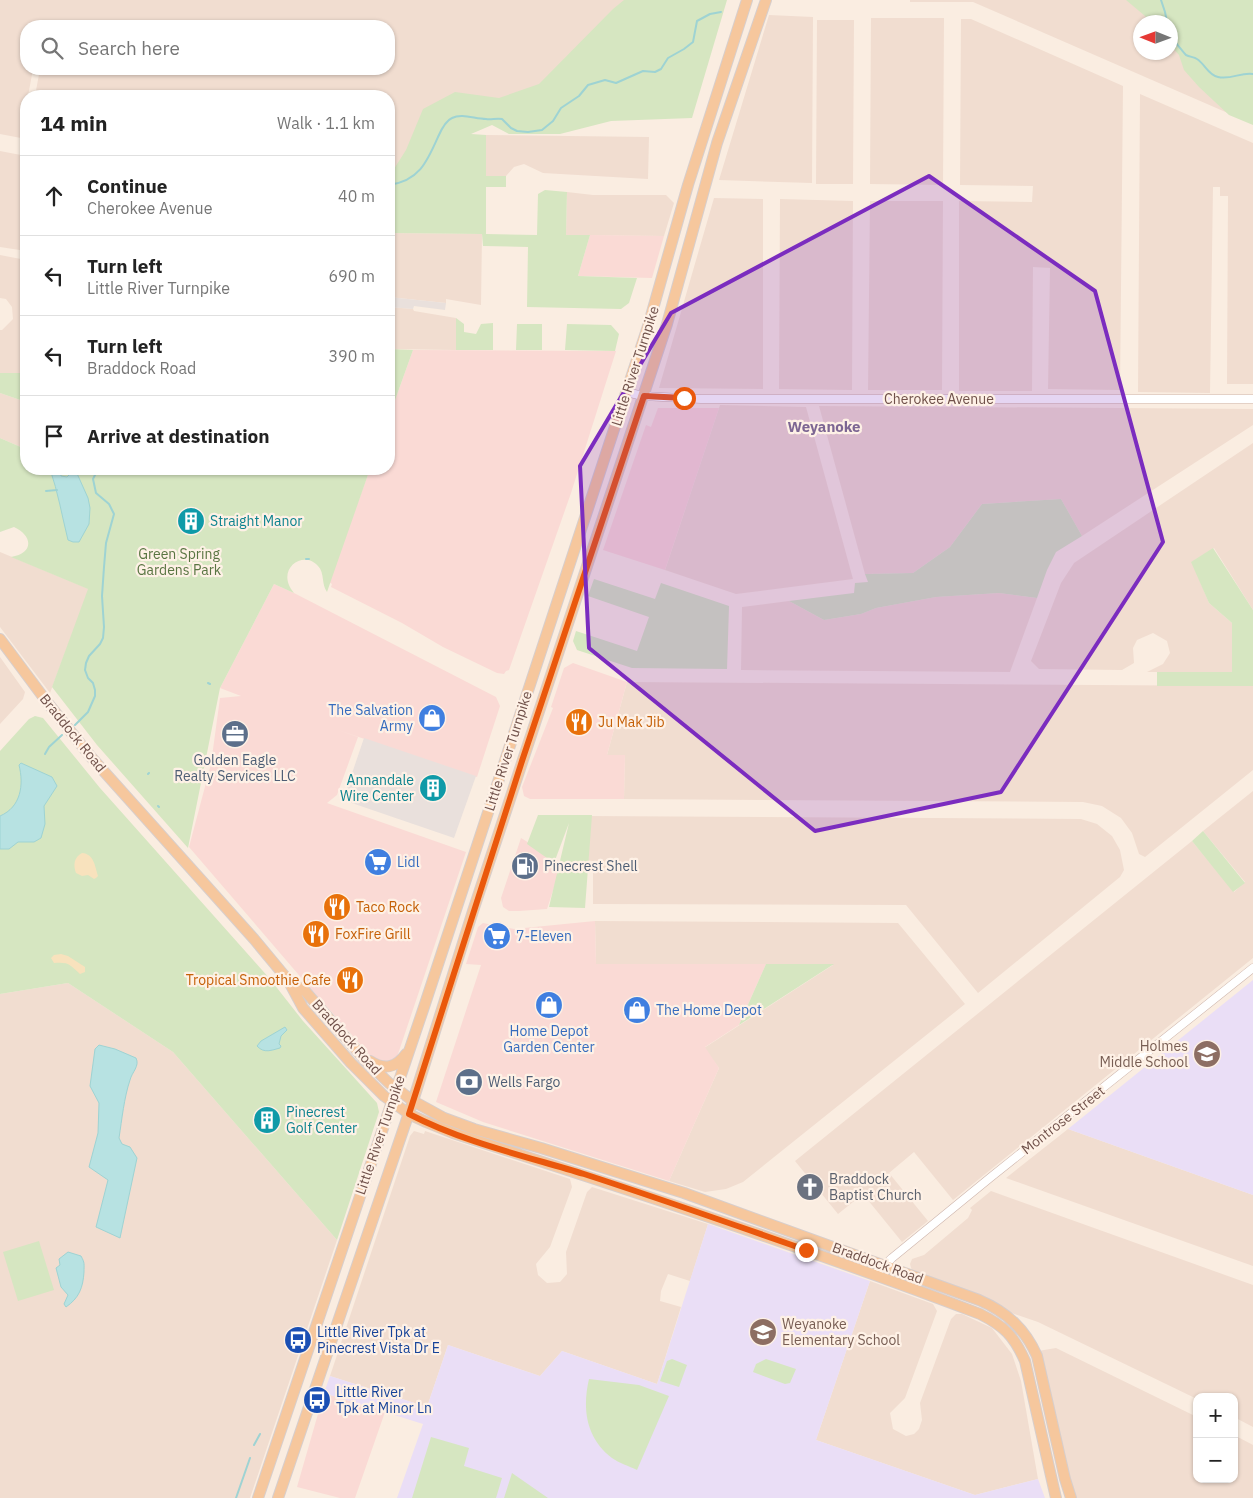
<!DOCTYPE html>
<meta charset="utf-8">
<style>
:root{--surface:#fff;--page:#f2f2f2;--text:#222;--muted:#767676;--line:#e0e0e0}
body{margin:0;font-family:"IBM Plex Sans",sans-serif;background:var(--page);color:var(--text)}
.controls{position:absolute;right:15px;bottom:15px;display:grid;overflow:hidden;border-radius:10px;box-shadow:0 1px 4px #0004}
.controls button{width:45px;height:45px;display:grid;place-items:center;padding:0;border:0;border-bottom:1px solid var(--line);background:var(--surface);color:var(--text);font:25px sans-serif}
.compass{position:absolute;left:1133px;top:15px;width:45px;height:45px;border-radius:50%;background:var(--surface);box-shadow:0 1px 4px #0004;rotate:271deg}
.stop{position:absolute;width:15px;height:15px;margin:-11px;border:4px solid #ea580c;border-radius:50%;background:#fff}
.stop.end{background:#ea580c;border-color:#fff;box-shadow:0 1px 5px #0008}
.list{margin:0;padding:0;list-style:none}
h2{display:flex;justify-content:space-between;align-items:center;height:65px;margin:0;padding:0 20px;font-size:21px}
h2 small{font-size:16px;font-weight:400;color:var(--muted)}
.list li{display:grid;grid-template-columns:32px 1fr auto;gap:15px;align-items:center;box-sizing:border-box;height:80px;padding:0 20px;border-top:1px solid var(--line)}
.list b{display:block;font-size:19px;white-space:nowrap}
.list p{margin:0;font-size:16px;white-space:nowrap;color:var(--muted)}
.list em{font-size:16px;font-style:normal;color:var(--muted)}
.icon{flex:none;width:28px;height:28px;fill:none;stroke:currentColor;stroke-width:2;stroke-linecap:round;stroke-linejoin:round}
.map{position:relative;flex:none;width:1253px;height:1498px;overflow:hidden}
.search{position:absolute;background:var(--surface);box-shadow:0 1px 4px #0004;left:20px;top:20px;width:375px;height:55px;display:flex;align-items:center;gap:12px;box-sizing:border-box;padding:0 18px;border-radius:20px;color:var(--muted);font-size:19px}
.panel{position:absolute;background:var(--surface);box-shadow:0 1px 4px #0004;left:20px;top:90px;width:375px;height:385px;border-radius:20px}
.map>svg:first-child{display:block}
.residential{fill:#f1ddd0;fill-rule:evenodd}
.commercial{fill:#fadad5}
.industrial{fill:#e9e0dc}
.education{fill:#eadef6}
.green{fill:#d6e6c1}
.sand{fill:#f8e2bd}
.water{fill:#b7e2e2;stroke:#9ed3d3}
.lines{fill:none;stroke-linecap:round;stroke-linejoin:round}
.stream{stroke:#9ed3d3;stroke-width:2}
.minor-casing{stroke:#cdb5ac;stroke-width:9}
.major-casing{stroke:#d7cecc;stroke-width:12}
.minor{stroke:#fff;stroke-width:8}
.major{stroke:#f6c79d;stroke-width:10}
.route{stroke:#ea580c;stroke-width:6}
.marked{fill:#7b2cbf;fill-opacity:0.2;stroke:#7b2cbf;stroke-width:4;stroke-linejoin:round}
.labels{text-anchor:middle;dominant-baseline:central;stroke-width:4.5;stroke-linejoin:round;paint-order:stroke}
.street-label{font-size:14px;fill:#70514a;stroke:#fef1e6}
.culture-label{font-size:14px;fill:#0d838f;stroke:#fef1e6;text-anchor:start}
.park-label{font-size:14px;fill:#597542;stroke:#fef1e6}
.shop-label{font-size:14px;fill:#366cbe;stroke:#fef1e6;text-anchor:start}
.food-label{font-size:14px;fill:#c56008;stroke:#fef1e6;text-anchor:start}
.service-label{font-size:14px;fill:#4e5e75;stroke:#fef1e6;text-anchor:start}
.education-label{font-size:14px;fill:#785e54;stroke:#fef1e6;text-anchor:end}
.worship-label{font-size:14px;fill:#5b616d;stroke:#fef1e6;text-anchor:start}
.transit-label{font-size:14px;fill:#164399;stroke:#fef1e6;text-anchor:start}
.neighbourhood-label{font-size:15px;font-weight:bold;fill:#7d6693;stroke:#fef1e6}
</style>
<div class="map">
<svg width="1253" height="1498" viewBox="0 0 1253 1498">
<rect width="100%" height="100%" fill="#faede1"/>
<path class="residential" d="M 0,0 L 656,0 L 679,54 L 468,121 L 389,185 L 389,96 L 35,96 L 40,69 L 389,69 L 389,26 L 26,26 L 26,69 L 33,69 L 28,96 L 26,96 L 26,109 L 21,138 L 0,134 Z
M 910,0 L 1253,0 L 1253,124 L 973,2 L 910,2 ZM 1140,22 L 1170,22 L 1170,52 L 1140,52 Z
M 769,15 L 813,17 L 812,183 L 719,180 Z
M 871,18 L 944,18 L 943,185 L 870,184 Z
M 961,19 L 971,19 L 1123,86 L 1120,390 L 1048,389 L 1050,268 L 1033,267 L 1032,391 L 959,391 L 959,201 L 1032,202 L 1033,186 L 960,185 Z
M 817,20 L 854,20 L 853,184 L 816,184 Z
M 1140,94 L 1253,143 L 1253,384 L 1227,384 L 1228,196 L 1220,196 L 1220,187 L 1213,187 L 1210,393 L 1138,392 Z
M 486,135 L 649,137 L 648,179 L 543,173 L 524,164 L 514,167 L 506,176 L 486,176 Z
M 0,151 L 26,156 L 26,251 L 0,247 Z
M 567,192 L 593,195 L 666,195 L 674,203 L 664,236 L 566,235 Z
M 714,198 L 763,199 L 763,389 L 659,388 Z
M 780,199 L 853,201 L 852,390 L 779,389 Z
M 870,201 L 943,201 L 942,390 L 868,390 Z
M 389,233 L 482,234 L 481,305 L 446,299 L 446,303 L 389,297 Z
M 0,255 L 26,260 L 26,373 L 0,373 L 0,330 L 2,330 L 13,319 L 12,307 L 6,299 L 0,298 Z
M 389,307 L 413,309 L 414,311 L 456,318 L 456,350 L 389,349 Z
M 0,393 L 26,402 L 26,440 L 23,448 L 0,438 Z
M 720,405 L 806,407 L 853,579 L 736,594 L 665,570 Z
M 819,406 L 1253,409 L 1253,425 L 1082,536 L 1061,499 L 982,504 L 950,547 L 913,573 L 865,574 Z
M 1253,443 L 1253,610 L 1214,548 L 1192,562 L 1209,603 L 1232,623 L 1232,672 L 1147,672 L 1163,664 L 1170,653 L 1167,641 L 1153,633 L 1137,640 L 1133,648 L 1134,663 L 1122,670 L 1039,669 L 1031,661 L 1061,583 L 1074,563 Z
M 0,552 L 89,589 L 50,693 L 0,627 Z
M 999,593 L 1037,598 L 1010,672 L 741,670 L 742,607 L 789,601 L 824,620 L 861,614 L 876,608 L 936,597 Z
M 0,657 L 25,692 L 23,699 L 0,724 Z
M 627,682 L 1253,686 L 1253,770 L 1145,857 L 1139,854 L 1132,833 L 1121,818 L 1102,806 L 1083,802 L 624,799 L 625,755 L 607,755 Z
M 1253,791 L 1253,958 L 953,1200 L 914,1152 L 889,1173 L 928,1221 L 902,1242 L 863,1194 L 838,1214 L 795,1161 L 1192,841 L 1234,892 L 1245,882 L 1203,831 Z
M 587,816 L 1081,819 L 1097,824 L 1112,836 L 1120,850 L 1124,870 L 1120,877 L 978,993 L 906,905 L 593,904 L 593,861 L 587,860 Z
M 595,921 L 898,923 L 965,1004 L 743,1182 L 726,1189 L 705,1192 L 669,1181 L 719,1068 L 704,1048 L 833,965 L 596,964 Z
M 68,983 L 173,1052 L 337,1240 L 250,1498 L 0,1498 L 0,994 Z
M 1068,1129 L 1253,1195 L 1253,1266 L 1006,1178 Z
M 414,1131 L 424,1134 L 425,1131 L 570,1179 L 572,1187 L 550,1247 L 536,1264 L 538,1275 L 547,1283 L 560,1282 L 567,1274 L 566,1252 L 587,1192 L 592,1187 L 708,1224 L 690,1281 L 668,1274 L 661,1291 L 660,1301 L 681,1307 L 657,1384 L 562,1351 L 540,1376 L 448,1345 L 427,1407 L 330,1376 L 410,1136 Z
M 991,1191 L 1253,1285 L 1253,1427 L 1234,1417 L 1234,1397 L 1197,1397 L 1197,1399 L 1038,1322 L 968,1298 L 912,1271 L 910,1264 L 912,1259 L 924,1255 L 968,1218 L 972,1210 L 970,1208 Z
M 870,1281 L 933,1304 L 937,1311 L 905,1398 L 890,1413 L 893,1429 L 906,1436 L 914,1434 L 919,1429 L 922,1420 L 920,1403 L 951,1319 L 956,1314 L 962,1314 L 992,1328 L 1012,1354 L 1021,1381 L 1038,1479 L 975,1495 L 816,1440 Z
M 1056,1348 L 1197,1417 L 1197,1479 L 1234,1479 L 1234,1435 L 1253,1445 L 1253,1498 L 1076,1498 L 1069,1482 L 1038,1351 Z"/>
<path class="commercial" d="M 590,235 L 664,236 L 652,278 L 578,276 Z
M 413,350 L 616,351 L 571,493 L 509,670 L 506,671 L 504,674 L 497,673 L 443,647 L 402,623 L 331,587 L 332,584 L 329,582 L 370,469 L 389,469 L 389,417 Z
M 658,408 L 719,408 L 665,570 L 603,550 L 646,425 L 651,427 Z
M 274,584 L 294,593 L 496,697 L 500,706 L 477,777 L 338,730 L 358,737 L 337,795 L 327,803 L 466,852 L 397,1057 L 392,1061 L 376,1062 L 304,981 L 189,847 L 211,764 L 220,698 L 241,696 L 220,688 Z
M 573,663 L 627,682 L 607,755 L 625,755 L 624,799 L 530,799 L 524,796 L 522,787 L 553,708 L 551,707 L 564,668 Z
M 521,838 L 562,863 L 547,909 L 519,911 L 509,911 L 503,907 L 501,898 Z
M 595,921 L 596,964 L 766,964 L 739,1025 L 705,1047 L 719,1068 L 669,1181 L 483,1122 L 436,1102 L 481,965 L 466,964 L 478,927 L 483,923 L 514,929 Z
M 324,1393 L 385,1412 L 355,1498 L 340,1498 L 297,1487 Z"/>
<path class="industrial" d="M 389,297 L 446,303 L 445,310 L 414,306 L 413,309 L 389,307 Z
M 364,738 L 476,776 L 454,838 L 343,800 Z"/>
<path class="education" d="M 1253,980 L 1253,1195 L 1068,1129 Z
M 708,1224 L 870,1281 L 816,1440 L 975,1495 L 1038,1479 L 1045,1498 L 397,1498 L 423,1424 L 324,1393 L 330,1376 L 427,1407 L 448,1345 L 540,1376 L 562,1351 L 657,1384 Z"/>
<path class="green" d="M 624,0 L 727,0 L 692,118 L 611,121 L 560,134 L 509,134 L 492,125 L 471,134 L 486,135 L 486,176 L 506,176 L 506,187 L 486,187 L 486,234 L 537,235 L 538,194 L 545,190 L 567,192 L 566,235 L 590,235 L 578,276 L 637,278 L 629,303 L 621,309 L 527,307 L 528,247 L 483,246 L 482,234 L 389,233 L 389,174 L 392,172 L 406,150 L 423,109 L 455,92 L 499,98 L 539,84 L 613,9 Z
M 1126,0 L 1253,0 L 1253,125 L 1229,115 L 1199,87 L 1184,70 L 1179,55 L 1171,46 L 1170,22 L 1150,22 L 1145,16 Z
M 456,318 L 464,324 L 464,332 L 476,334 L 481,324 L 493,323 L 493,350 L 456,350 Z
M 517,324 L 542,324 L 542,350 L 516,350 Z
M 567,324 L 611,325 L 619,334 L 615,351 L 565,350 Z
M 389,349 L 413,350 L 389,417 Z
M 0,373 L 26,373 L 26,402 L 0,393 Z
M 0,438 L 23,448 L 26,440 L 26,469 L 370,469 L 327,592 C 321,584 325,573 318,566 C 304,549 274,569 294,593 L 274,584 L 220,688 L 188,848 L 97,745 L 52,687 L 88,589 L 11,557 C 34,553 33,536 14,527 L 0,532 Z
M 1061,499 L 1082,536 L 1056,552 L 1047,570 L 1037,598 L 999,593 L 936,597 L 876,608 L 861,614 L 824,620 L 789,601 L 854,593 L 855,583 L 868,582 L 865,574 L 913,573 L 950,547 L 982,504 Z
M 1213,548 L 1253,610 L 1253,686 L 1157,686 L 1157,672 L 1232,672 L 1232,623 L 1209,603 L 1191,562 Z
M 594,579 L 655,599 L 661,583 L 729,606 L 727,669 L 632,668 L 577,650 L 573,641 L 576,631 L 637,651 L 649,617 L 588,596 Z
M 35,716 L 43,718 L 100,788 L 270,979 L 303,1021 L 377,1103 L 379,1112 L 337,1240 L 173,1052 L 68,983 L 0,994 L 0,751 L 29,719 Z
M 538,815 L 592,815 L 585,908 L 549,907 L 569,823 L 554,863 L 527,844 Z
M 1203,831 L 1245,883 L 1233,892 L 1192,841 Z
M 766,964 L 834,964 L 739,1025 Z
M 39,1241 L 54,1290 L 18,1301 L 3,1252 Z
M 672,1359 L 687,1365 L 679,1387 L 660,1381 L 667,1361 Z
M 766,1359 L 796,1369 L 790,1383 L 785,1384 L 753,1372 L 756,1364 Z
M 589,1379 L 639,1385 L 669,1396 L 637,1470 C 629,1466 619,1463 612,1458 C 586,1438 582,1409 589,1379 Z
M 431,1437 L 469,1448 L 464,1466 L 502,1478 L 496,1498 L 412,1498 Z
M 512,1473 L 548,1498 L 504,1498 Z"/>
<path class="sand" d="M 82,853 C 94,854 95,866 98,876 L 96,878 L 94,879 L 88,875 L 82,876 L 76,873 C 73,865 74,857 82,853 Z
M 61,954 L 68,956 L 85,967 L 85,972 L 80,974 C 69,964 69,962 54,963 L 51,958 L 54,955 Z"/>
<path class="water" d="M 50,469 L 60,469 L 61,476 L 67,477 L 70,474 L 70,469 L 75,469 L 88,498 L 90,508 L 89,524 L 79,542 L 73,542 L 68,540 C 62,516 58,492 50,469 Z
M 21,763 L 52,777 L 57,786 L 44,806 L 45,824 L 41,838 L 34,842 L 18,842 L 9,849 L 0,849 L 0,816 C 21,807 24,785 19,765 Z
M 285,1027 L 287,1030 L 281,1036 L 279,1044 L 281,1046 L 280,1048 C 272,1050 264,1054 257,1046 L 261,1041 Z
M 99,1045 L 115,1049 L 136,1058 C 140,1066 132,1072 130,1080 C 124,1098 122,1119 119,1138 L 122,1144 L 130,1147 L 137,1158 L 120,1238 L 96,1227 L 108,1180 L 89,1167 L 98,1133 L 99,1103 L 90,1086 L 95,1049 Z
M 68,1252 L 81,1256 C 85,1263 84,1264 84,1272 C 83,1288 79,1298 66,1307 L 64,1304 L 68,1295 L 61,1287 L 56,1268 L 60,1265 L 59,1259 Z"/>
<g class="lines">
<path class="stream" d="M 1161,0 L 1165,12 L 1167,22
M 1170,37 C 1176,42 1182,51 1186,55 C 1190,57 1194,57 1197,59 C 1205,64 1208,75 1218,77 C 1231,80 1241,72 1253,74
M 389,185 C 419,181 427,162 438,137 C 441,130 445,121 452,118 C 462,113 475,119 486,119 C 491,120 496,118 502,119 L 511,128 L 517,131 L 528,132 L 542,130 L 553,121 L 561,108 L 579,96 L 588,85 L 605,80 L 616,83 L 643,71 L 655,72 L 661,69 L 668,58 L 684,49 L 693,42 L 697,21 L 710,14 L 721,12
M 46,491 L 57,490
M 306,559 L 309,559
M 208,683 L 210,684
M 75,725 L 88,712 L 95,696 L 95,690 L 93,683 L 88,678 L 85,670 L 86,663 L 89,656 L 100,644 L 103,638 L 104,627 L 102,596 L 104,567 L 106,543 L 114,514 L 109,504 L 96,493 L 93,479 L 98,469
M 45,754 L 49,747 L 62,735
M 148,774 L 149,773
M 158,806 L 159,807
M 254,1445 L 260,1434
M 236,1498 L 250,1458"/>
<g class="minor-casing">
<path id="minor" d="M 626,392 L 643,396 L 701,399 L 1253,399
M 874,1275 L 892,1258 L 991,1177 L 1253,968"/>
</g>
<g class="major-casing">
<path id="major" d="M 0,639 L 47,702 L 91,757 L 254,939 L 288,980 L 303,1008 L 351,1063 L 384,1096 L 409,1114 L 426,1122 L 453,1133 C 630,1190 807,1248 980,1314 C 1004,1326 1014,1336 1025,1361 L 1056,1498
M 289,981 L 305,991 L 366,1061 L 389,1083 L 413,1101 L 444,1118 L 474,1129 L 541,1148 L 684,1193 L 979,1300 C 1007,1312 1025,1329 1037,1356 L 1065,1479 L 1071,1498
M 370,1061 C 384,1070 396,1068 406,1054
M 258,1498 L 424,1007 L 649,323 L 688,185 L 747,0
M 278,1498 L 413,1101 L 473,911 L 667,324 L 717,143 L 766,0"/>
</g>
<use href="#minor" class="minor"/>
<use href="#major" class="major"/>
</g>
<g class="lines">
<path class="route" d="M 684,398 L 644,396 L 522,761 L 409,1114 C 463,1142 525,1156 584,1174 C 658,1198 732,1224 806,1250"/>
</g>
<path class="marked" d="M 929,176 L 1095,291 L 1163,542 L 1001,792 L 815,831 L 589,648 L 580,466 L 671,313 Z"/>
<defs>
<g id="building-disc" transform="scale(1.4375)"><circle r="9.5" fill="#0f9aa8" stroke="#fef1e6"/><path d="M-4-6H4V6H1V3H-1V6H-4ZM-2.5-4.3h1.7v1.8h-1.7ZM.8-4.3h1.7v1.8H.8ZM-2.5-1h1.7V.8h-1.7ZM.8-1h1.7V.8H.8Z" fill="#fff"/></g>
<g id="shop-disc" transform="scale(1.4375)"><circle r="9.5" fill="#3f7fe0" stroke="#fef1e6"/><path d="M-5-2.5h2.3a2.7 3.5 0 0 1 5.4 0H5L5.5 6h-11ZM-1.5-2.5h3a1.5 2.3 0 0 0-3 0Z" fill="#fff"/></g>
<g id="restaurant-disc" transform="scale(1.4375)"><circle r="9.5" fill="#e8710a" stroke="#fef1e6"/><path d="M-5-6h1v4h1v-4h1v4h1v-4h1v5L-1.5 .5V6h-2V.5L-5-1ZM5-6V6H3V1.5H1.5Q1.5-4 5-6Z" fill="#fff"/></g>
<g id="office-disc" transform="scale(1.4375)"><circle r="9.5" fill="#5c6f8a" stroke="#fef1e6"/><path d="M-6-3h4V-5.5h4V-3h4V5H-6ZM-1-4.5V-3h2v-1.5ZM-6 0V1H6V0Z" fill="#fff"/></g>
<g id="supermarket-disc" transform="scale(1.4375)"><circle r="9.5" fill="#3f7fe0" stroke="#fef1e6"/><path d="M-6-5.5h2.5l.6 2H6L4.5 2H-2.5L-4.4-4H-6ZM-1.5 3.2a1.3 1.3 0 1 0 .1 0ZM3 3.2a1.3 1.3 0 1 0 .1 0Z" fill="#fff"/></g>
<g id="fuel-disc" transform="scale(1.4375)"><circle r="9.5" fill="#5c6f8a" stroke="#fef1e6"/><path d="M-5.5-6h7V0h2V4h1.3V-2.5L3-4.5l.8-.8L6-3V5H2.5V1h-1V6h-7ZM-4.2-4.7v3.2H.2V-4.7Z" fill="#fff"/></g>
<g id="school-disc" transform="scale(1.4375)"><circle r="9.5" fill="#8d6e63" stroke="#fef1e6"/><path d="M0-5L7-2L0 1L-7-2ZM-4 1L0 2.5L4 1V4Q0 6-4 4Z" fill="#fff"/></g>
<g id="bank-disc" transform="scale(1.4375)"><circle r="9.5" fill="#5c6f8a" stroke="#fef1e6"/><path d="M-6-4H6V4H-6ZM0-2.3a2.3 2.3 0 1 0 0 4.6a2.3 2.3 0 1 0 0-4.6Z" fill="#fff"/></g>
<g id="church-disc" transform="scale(1.4375)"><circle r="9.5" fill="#6b7280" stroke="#fef1e6"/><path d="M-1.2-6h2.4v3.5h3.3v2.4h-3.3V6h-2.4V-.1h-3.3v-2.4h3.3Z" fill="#fff"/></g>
<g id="bus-disc" transform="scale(1.4375)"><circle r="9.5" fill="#1a4fb4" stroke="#fef1e6"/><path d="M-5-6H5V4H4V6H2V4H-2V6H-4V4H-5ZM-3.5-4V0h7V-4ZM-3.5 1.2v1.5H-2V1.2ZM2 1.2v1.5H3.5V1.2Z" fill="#fff"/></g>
</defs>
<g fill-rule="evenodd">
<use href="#building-disc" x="191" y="521"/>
<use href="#shop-disc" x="432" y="718"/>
<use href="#restaurant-disc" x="579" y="722"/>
<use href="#office-disc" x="235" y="734"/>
<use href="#building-disc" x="433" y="788"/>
<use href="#supermarket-disc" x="378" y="862"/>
<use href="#fuel-disc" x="525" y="866"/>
<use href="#restaurant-disc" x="337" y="907"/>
<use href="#restaurant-disc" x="316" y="934"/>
<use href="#supermarket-disc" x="497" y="936"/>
<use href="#restaurant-disc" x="350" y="980"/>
<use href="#shop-disc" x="549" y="1005"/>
<use href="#shop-disc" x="637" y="1010"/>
<use href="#school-disc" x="1207" y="1054"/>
<use href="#bank-disc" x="469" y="1082"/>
<use href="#building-disc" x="267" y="1120"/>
<use href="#church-disc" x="810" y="1187"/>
<use href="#school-disc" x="763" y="1332"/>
<use href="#bus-disc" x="298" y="1340"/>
<use href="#bus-disc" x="317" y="1400"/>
</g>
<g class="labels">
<g class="street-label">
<text transform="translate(635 366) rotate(-72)">Little River Turnpike</text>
<text x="939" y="399">Cherokee Avenue</text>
<text transform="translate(73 733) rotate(51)">Braddock Road</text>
<text transform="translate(508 751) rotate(-72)">Little River Turnpike</text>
<text transform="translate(347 1037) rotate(48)">Braddock Road</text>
<text transform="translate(1063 1120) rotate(-38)">Montrose Street</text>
<text transform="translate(380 1135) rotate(-71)">Little River Turnpike</text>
<text transform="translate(878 1263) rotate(20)">Braddock Road</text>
</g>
<g class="culture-label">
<text x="210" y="521">Straight Manor</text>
<text x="414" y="780" text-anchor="end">Annandale<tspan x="414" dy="16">Wire Center</tspan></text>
<text x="286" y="1112">Pinecrest<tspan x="286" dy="16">Golf Center</tspan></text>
</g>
<g class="park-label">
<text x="179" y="554">Green Spring<tspan x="179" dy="16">Gardens Park</tspan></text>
</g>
<g class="shop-label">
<text x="413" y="710" text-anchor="end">The Salvation<tspan x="413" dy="16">Army</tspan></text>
<text x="397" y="862">Lidl</text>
<text x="516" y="936">7-Eleven</text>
<text x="656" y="1010">The Home Depot</text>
<text x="549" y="1031" text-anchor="middle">Home Depot<tspan x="549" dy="16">Garden Center</tspan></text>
</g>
<g class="food-label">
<text x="598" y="722">Ju Mak Jib</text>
<text x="356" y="907">Taco Rock</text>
<text x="335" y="934">FoxFire Grill</text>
<text x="331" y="980" text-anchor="end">Tropical Smoothie Cafe</text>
</g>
<g class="service-label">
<text x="235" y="760" text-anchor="middle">Golden Eagle<tspan x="235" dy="16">Realty Services LLC</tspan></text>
<text x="544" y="866">Pinecrest Shell</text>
<text x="488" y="1082">Wells Fargo</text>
</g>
<g class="education-label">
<text x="1188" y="1046">Holmes<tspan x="1188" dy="16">Middle School</tspan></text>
<text x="782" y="1324" text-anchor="start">Weyanoke<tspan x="782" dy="16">Elementary School</tspan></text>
</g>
<g class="worship-label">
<text x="829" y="1179">Braddock<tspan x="829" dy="16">Baptist Church</tspan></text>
</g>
<g class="transit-label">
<text x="317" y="1332">Little River Tpk at<tspan x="317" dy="16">Pinecrest Vista Dr E</tspan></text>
<text x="336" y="1392">Little River<tspan x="336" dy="16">Tpk at Minor Ln</tspan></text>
</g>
<g class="neighbourhood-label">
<text x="824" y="426">Weyanoke</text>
</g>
</g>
</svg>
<div class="controls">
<button>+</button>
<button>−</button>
</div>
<svg class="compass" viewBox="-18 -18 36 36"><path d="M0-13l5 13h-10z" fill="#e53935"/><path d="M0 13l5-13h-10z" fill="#767676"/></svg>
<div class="stop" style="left:684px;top:398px"></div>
<div class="stop end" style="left:806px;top:1250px"></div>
<div class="search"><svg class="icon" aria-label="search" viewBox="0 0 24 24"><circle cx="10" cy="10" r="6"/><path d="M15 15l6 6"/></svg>Search here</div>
<section class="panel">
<h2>14 min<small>Walk · 1.1 km</small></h2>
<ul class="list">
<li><svg class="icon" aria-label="ahead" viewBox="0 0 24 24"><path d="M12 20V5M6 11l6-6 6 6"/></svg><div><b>Continue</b><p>Cherokee Avenue</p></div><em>40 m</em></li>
<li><svg class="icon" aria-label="left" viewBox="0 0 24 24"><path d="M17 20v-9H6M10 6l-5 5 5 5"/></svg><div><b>Turn left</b><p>Little River Turnpike</p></div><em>690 m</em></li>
<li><svg class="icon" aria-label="left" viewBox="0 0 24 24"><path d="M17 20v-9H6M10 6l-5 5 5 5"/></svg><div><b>Turn left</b><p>Braddock Road</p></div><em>390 m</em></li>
<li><svg class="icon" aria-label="arrive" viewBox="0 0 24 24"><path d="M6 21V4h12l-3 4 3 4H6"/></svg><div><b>Arrive at destination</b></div></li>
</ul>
</section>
</div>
